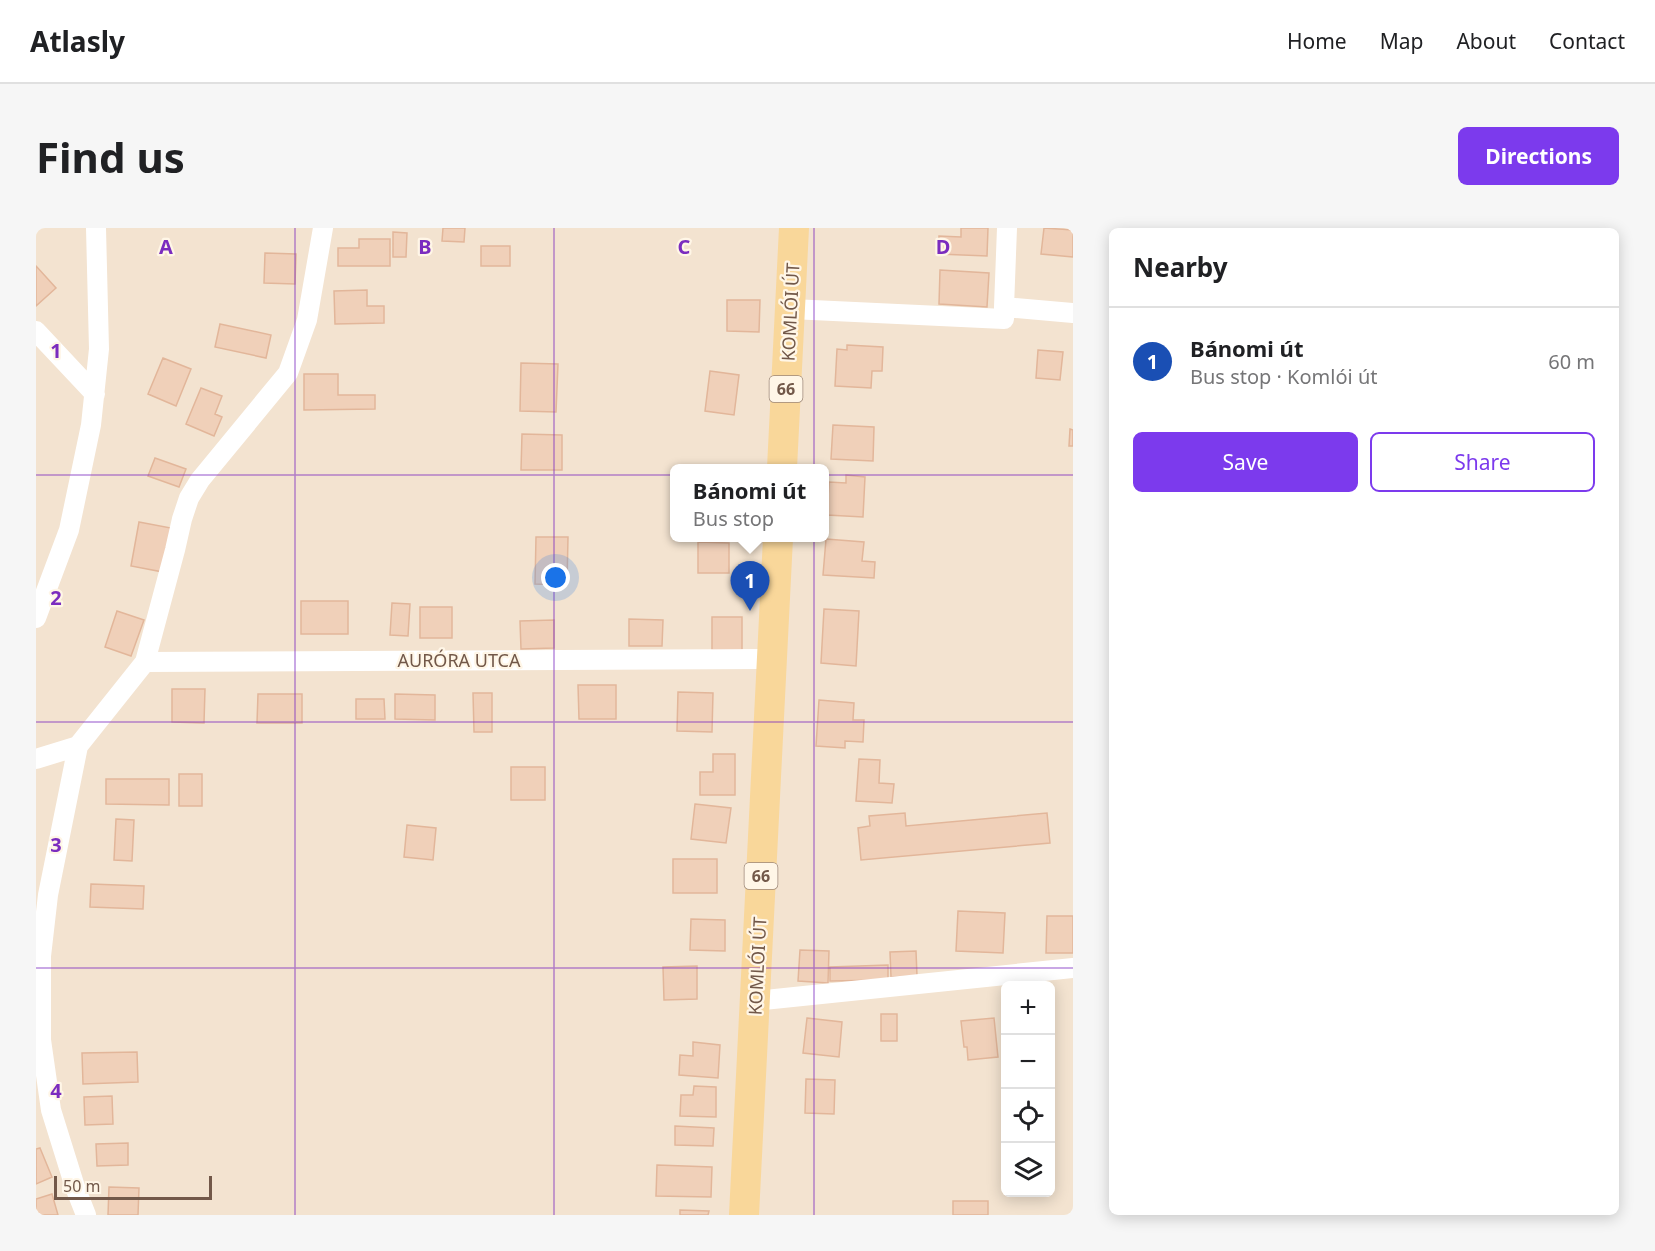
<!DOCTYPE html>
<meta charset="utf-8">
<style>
:root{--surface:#fff;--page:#f6f6f6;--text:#202124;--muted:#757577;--line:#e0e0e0;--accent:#7c3aed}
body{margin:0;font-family:"Noto Sans",sans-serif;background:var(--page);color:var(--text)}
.controls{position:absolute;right:18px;bottom:18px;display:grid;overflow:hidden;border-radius:9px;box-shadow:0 3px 15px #0003}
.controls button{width:54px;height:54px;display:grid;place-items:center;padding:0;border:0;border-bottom:2px solid var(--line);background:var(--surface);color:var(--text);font:30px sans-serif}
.scale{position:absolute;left:18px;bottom:15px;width:158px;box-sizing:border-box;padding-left:6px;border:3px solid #725849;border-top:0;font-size:16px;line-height:21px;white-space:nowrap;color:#725849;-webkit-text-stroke:4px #fff6e7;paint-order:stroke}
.you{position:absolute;left:520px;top:350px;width:21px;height:21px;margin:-15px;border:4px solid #fff;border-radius:50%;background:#1a73e8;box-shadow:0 0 0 9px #1a73e833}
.badge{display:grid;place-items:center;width:39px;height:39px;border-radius:50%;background:var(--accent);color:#fff;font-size:20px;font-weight:700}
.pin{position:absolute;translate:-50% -50px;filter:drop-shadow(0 2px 3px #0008)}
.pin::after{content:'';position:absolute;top:32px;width:21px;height:18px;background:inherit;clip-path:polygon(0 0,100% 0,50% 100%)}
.popup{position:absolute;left:634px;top:236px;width:159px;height:78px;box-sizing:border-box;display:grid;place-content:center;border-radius:9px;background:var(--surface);filter:drop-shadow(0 2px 4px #0005);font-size:20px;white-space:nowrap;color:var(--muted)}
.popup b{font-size:22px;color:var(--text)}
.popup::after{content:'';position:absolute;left:50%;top:100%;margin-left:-12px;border:12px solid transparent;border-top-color:var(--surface)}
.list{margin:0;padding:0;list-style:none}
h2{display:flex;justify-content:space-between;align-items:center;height:78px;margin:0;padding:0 24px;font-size:26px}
h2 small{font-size:20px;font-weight:400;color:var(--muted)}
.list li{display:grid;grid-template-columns:39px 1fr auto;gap:18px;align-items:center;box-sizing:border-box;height:108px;padding:0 24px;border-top:2px solid var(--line)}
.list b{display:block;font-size:22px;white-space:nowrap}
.list p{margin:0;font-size:20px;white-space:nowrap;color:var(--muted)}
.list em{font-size:20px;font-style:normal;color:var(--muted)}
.actions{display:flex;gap:12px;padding:18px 24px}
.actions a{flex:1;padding:14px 0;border:2px solid var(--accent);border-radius:9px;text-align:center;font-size:21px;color:var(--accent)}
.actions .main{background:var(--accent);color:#fff}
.icon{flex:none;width:33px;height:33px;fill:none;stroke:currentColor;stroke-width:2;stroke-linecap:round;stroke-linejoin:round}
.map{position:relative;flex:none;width:1037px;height:987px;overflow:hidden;border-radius:9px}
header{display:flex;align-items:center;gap:36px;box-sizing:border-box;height:84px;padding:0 30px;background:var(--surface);border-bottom:2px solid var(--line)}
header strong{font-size:28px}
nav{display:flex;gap:33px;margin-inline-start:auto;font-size:21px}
.intro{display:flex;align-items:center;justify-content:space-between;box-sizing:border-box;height:144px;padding:0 36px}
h1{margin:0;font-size:42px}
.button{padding:15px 27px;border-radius:9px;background:var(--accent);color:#fff;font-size:21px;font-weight:700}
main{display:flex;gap:36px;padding:0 36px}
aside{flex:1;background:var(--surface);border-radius:9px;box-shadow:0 3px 15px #0003}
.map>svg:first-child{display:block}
.residential{fill:#f3e3d0;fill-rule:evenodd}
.building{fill:#f0d0b9;stroke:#e2b69a;stroke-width:1.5}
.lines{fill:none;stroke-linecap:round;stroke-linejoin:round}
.street{stroke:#fff;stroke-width:20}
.primary{stroke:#f9d79a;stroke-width:30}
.grid{fill:none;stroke:#7b2cbf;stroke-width:1.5;stroke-opacity:0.55}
.labels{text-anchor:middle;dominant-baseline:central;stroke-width:4.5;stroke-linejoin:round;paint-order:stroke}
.shield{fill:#fff6e7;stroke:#9c8778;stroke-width:1.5}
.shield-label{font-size:16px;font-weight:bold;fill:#725849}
.street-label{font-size:18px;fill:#725849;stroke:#fff6e7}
.grid-label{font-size:20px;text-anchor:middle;font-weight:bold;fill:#7b2cbf;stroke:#fff6e7;stroke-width:4.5;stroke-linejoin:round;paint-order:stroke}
</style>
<header>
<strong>Atlasly</strong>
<nav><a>Home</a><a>Map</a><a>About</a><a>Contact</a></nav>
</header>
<div class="intro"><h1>Find us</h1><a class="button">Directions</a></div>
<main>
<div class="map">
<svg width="1037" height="987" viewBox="0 0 1037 987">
<rect width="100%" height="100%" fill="#fbf1e1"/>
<path class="residential" d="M 0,0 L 1037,0 L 1037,987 L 0,987 ZM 639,240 L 789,240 L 789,310 L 639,310 ZM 969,758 L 1014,758 L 1014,964 L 969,964 Z"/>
<path class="building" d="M 407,0 L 429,0 L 428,14 L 406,13 Z
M 925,0 L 952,0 L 951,28 L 902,26 L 903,8 L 925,9 Z
M 1008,0 L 1037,2 L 1037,29 L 1005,26 Z
M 357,4 L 371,5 L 370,29 L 357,29 Z
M 323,11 L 354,11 L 354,38 L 302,38 L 302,20 L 323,20 Z
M 445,18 L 474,18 L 474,38 L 445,38 Z
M 229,25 L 260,26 L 259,56 L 228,55 Z
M 0,38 L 20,60 L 0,78 Z
M 904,42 L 953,45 L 951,79 L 903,76 Z
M 331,62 L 331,78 L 348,78 L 348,95 L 299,96 L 298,63 Z
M 691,72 L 724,72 L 723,104 L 691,103 Z
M 184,96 L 235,107 L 230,130 L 179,119 Z
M 811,117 L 847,119 L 846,143 L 836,143 L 835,160 L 799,158 L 801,121 L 811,122 Z
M 1002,122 L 1027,124 L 1024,152 L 1000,150 Z
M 127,130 L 155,141 L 140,178 L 112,166 Z
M 485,135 L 522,136 L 520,184 L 484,183 Z
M 674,143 L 703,147 L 698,187 L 669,183 Z
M 268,146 L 302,146 L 302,167 L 339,167 L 339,181 L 268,182 Z
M 165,160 L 186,168 L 179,186 L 186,189 L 178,208 L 150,196 Z
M 797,197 L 838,199 L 837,233 L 795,231 Z
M 1034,201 L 1037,202 L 1037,218 L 1033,218 Z
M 486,206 L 526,207 L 526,242 L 485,242 Z
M 119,230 L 150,241 L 143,259 L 112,248 Z
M 810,247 L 829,249 L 827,289 L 791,287 L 793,254 L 810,255 Z
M 103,294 L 135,300 L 127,344 L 95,338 Z
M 500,309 L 532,309 L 531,357 L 499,356 Z
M 790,311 L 828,314 L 826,333 L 839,334 L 838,350 L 787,347 Z
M 662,314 L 693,315 L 693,345 L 662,345 Z
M 265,373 L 312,373 L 312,406 L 265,406 Z
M 356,375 L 374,376 L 372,408 L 354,407 Z
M 384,379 L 416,379 L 416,410 L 384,410 Z
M 788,381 L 823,383 L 820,438 L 785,435 Z
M 81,383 L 108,392 L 95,428 L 69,419 Z
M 676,389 L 706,389 L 706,422 L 676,422 Z
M 593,391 L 627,392 L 626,418 L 593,418 Z
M 518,392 L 518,420 L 485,421 L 484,393 Z
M 542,457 L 580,457 L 580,491 L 543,491 Z
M 136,461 L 169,461 L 168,495 L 136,494 Z
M 642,464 L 677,465 L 676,504 L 641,503 Z
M 437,465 L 456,465 L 456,504 L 438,504 Z
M 222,466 L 266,466 L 266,495 L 221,495 Z
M 359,466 L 399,467 L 399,492 L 359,491 Z
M 320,471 L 348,471 L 349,491 L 320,491 Z
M 783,472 L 818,475 L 817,492 L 828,492 L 827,514 L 809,513 L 809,520 L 780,518 Z
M 677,526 L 699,526 L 699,567 L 664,567 L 664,544 L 677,544 Z
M 823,531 L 844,532 L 843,555 L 858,556 L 856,575 L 820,573 Z
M 475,539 L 509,539 L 509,572 L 475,572 Z
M 143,546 L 166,546 L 166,578 L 143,578 Z
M 70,551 L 133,551 L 133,577 L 70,576 Z
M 659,576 L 695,580 L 690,615 L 655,611 Z
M 869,585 L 870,598 L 1011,585 L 1014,615 L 825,632 L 822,600 L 834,598 L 833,588 Z
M 80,591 L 98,592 L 96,633 L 78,632 Z
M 371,597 L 400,600 L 397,632 L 368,629 Z
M 637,631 L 681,631 L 681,665 L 637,665 Z
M 55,656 L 108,658 L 107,681 L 54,679 Z
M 922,683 L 969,685 L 967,725 L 920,723 Z
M 1011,688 L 1037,688 L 1037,725 L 1010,725 Z
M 655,691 L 689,692 L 689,723 L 654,722 Z
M 764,722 L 793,723 L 792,755 L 762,753 Z
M 880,723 L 881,748 L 855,749 L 854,724 Z
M 852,737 L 852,752 L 794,753 L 794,739 Z
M 661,738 L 661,771 L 628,772 L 627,739 Z
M 845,786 L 861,786 L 861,813 L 845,813 Z
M 771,790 L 806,794 L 803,829 L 767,825 Z
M 958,790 L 962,829 L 932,832 L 931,819 L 928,819 L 925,793 Z
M 657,814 L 684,817 L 682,850 L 643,847 L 644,827 L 657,828 Z
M 101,824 L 102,854 L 47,856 L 46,825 Z
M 770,851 L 799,852 L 798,886 L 769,885 Z
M 658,858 L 680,859 L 680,889 L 644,888 L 645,867 L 657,867 Z
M 76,868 L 77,896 L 49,897 L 48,869 Z
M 639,898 L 678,900 L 677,918 L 639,917 Z
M 92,915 L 92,937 L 61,938 L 60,916 Z
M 4,920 L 16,949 L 0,956 L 0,921 Z
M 621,937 L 676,939 L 675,969 L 620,968 Z
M 73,959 L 103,960 L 102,987 L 72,987 Z
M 16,966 L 22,987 L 0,987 L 0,971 Z
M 917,973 L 952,973 L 952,987 L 917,987 Z
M 644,982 L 673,983 L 672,987 L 644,987 Z"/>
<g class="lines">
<path class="street" d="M 968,79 L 971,0
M 755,81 L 968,91 L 968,79 L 1037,85
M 0,103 L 59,166
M 0,390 L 33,302 L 55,197 L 63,121 L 60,0
M 109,434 L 736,431
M 0,531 L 42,518
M 719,773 L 1037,740
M 50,987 L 39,959 L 15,882 L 5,812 L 5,728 L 12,667 L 42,518 L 109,434 L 139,322 L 146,291 L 153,270 L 164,252 L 252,145 L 271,92 L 287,0"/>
<path class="primary" d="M 746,240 L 758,0
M 708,987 L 742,310"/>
</g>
<path class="grid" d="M 259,0 L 259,987M 518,0 L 518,987M 778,0 L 778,987M 0,247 L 1037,247M 0,494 L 1037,494M 0,740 L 1037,740"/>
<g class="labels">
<g class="shield">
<rect x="733.5" y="148" width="33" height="26" rx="4.5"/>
<rect x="708.5" y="635" width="33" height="26" rx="4.5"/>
</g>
<g class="shield-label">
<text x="750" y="161">66</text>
<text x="725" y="648">66</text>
</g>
<g class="street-label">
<text transform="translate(754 84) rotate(-87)">KOMLÓI ÚT</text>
<text x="423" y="432">AURÓRA UTCA</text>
<text transform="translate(721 738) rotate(-87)">KOMLÓI ÚT</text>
</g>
</g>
<g class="grid-label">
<text x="130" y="26">A</text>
<text x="389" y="26">B</text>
<text x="648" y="26">C</text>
<text x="907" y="26">D</text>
<text x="20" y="130">1</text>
<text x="20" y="377">2</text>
<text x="20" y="624">3</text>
<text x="20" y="870">4</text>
</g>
</svg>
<div class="controls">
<button>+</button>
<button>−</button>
<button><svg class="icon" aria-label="locate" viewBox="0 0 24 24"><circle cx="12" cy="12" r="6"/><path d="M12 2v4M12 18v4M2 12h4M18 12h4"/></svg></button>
<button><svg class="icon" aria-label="layers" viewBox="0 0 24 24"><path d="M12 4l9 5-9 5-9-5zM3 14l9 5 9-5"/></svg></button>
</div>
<div class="scale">50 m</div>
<div class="you"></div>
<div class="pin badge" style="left:714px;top:383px;background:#1a4fb4">1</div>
<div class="popup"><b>Bánomi út</b>Bus stop</div>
</div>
<aside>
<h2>Nearby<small></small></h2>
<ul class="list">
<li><span class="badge" style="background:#1a4fb4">1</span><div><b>Bánomi út</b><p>Bus stop · Komlói út</p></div><em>60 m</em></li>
</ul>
<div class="actions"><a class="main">Save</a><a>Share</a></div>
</aside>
</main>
